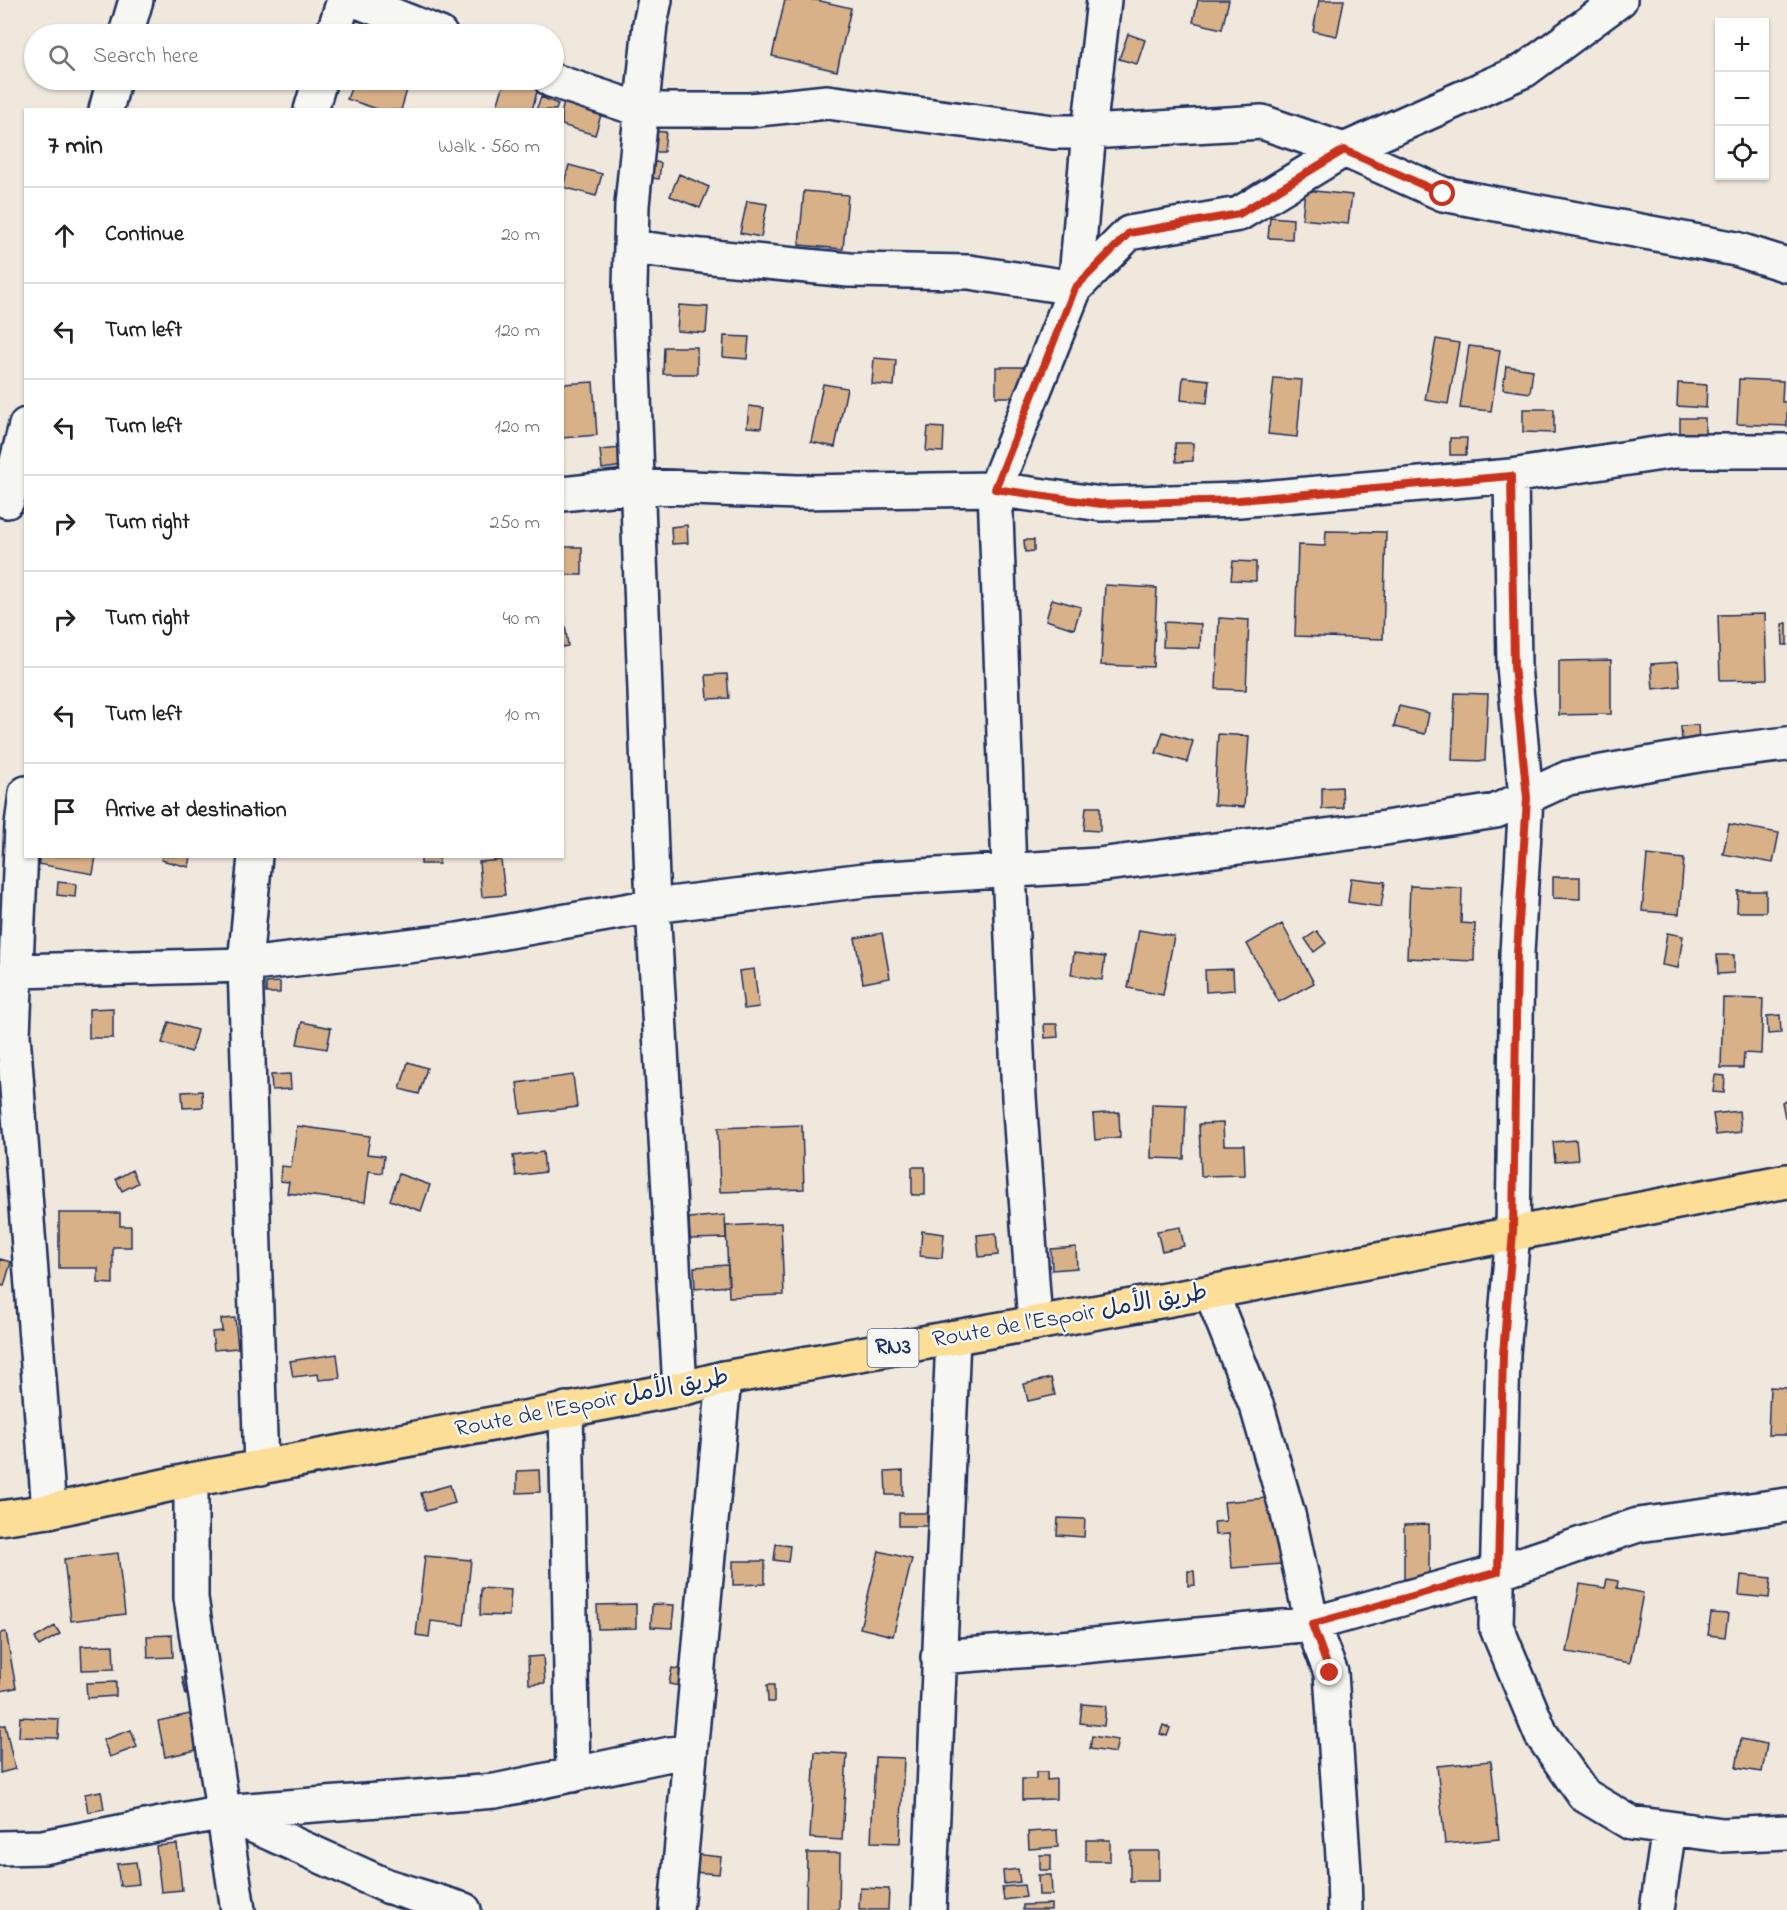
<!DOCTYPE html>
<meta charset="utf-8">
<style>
:root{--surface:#fff;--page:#f6f6f6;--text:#222;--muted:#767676;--line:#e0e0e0}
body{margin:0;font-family:"Indie Flower","Playpen Sans Arabic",sans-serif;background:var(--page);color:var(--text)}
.controls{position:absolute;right:18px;top:18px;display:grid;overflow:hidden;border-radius:0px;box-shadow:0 2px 4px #0004}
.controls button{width:54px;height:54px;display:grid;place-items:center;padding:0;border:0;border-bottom:2px solid var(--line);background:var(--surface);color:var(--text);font:30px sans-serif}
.stop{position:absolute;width:18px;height:18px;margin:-14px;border:4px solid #c8321e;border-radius:50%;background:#fff}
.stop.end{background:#c8321e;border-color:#fff;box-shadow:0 2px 6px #0008}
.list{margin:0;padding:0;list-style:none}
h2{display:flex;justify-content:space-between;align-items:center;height:78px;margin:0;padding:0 24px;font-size:26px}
h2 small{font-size:20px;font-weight:400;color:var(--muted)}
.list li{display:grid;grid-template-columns:39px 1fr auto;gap:18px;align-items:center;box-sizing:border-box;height:96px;padding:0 24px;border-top:2px solid var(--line)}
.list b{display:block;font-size:22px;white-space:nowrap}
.list em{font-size:20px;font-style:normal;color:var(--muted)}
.icon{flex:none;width:33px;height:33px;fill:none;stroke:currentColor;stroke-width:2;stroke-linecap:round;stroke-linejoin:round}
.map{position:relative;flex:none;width:1787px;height:1910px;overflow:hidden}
.search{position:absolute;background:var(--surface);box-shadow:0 2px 4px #0004;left:24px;top:24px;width:540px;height:66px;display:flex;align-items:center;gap:15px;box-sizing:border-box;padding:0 21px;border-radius:33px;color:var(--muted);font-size:22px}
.panel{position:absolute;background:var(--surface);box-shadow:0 2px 4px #0004;left:24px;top:108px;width:540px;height:750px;border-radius:0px}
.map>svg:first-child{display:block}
.building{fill:#d8b189;stroke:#1b2f5e;stroke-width:1.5}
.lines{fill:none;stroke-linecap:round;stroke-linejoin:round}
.street-casing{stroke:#1b2f5e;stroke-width:38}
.highway-casing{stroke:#1b2f5e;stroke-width:38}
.street{stroke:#f6f6f2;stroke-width:33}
.highway{stroke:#fcde96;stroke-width:33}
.route{stroke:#c8321e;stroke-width:8}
.labels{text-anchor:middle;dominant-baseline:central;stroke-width:5;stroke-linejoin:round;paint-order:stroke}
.shield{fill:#f6f6f2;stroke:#5d6b8a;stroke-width:1.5}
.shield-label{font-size:22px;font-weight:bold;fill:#1b2f5e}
.street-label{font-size:24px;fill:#1b2f5e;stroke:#f6f6f2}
</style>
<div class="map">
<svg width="1787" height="1910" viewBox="0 0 1787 1910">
<rect width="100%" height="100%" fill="#f0e8dd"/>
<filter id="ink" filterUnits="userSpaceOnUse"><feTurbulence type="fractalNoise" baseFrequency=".0167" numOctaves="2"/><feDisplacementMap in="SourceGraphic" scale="12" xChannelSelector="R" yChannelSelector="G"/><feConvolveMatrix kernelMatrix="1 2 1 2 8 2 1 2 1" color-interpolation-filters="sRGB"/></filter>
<g filter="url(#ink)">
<path class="building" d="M 785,0 L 816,0 L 851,8 L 837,71 L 772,56 Z
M 1198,0 L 1229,0 L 1222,29 L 1193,22 Z
M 1319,0 L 1344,0 L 1337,36 L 1313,31 Z
M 1128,34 L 1145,40 L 1137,64 L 1119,59 Z
M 354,80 L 410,80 L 401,110 L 380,110 L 347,99 Z
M 505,80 L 538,88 L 532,110 L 496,110 Z
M 541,97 L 558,104 L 556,110 L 536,110 Z
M 564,103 L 601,115 L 595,135 L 562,125 L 562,110 Z
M 651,131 L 666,132 L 664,152 L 650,152 Z
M 648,161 L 661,163 L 659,179 L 646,177 Z
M 569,165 L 602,174 L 596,196 L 563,187 Z
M 679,174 L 709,187 L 700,208 L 670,196 Z
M 1305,190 L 1352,195 L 1348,224 L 1302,219 Z
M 804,191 L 848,195 L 843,249 L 799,245 Z
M 747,201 L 767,204 L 761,237 L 740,233 Z
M 1270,217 L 1293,219 L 1292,239 L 1268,238 Z
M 679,305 L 708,307 L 706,333 L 677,331 Z
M 724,336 L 749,337 L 747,359 L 723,357 Z
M 1436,339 L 1459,343 L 1448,404 L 1425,400 Z
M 1469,346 L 1500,350 L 1491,411 L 1460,408 Z
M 664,347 L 697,347 L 697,374 L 663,374 Z
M 874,358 L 896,360 L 894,386 L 872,384 Z
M 1506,366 L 1533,370 L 1530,393 L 1503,389 Z
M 996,367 L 1028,367 L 1028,397 L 996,397 Z
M 1183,377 L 1209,380 L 1207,403 L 1181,400 Z
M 1274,378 L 1302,380 L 1297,437 L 1268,434 Z
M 1739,379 L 1783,381 L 1782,402 L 1787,402 L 1787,426 L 1737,424 Z
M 593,382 L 597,435 L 562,438 L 562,384 Z
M 1678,383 L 1707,385 L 1706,408 L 1677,406 Z
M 823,384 L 847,388 L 835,447 L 811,442 Z
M 749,406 L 764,408 L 761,428 L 747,427 Z
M 1523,409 L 1554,409 L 1554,433 L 1523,432 Z
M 1680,418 L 1705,418 L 1705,437 L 1680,437 Z
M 928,427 L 944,428 L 943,452 L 926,451 Z
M 1450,438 L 1467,438 L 1466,455 L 1450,455 Z
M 1175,443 L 1193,443 L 1193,461 L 1176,462 Z
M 621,448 L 623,466 L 602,469 L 600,450 Z
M 687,525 L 688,543 L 672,544 L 671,527 Z
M 1326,531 L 1386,532 L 1383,639 L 1295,636 L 1298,545 L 1325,546 Z
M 1024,540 L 1034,540 L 1034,551 L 1025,552 Z
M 562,547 L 582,547 L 582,575 L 562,575 Z
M 1233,561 L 1256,562 L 1256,581 L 1231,580 Z
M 1105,585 L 1157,588 L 1153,667 L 1101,665 Z
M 1052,599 L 1081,607 L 1074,629 L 1046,620 Z
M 1765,614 L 1767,679 L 1720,680 L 1718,615 Z
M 1219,618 L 1249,620 L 1246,690 L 1216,689 Z
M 1164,622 L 1201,624 L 1200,648 L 1163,647 Z
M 1787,623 L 1787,645 L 1783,645 L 1782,624 Z
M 562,625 L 565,625 L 568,646 L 562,647 Z
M 1611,660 L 1611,714 L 1559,715 L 1559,661 Z
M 1678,662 L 1680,686 L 1653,689 L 1651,664 Z
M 727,674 L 729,698 L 708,699 L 706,675 Z
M 1455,693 L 1488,694 L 1485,761 L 1452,760 Z
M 1399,706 L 1429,713 L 1425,734 L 1394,727 Z
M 1698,725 L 1699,742 L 1682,743 L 1681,726 Z
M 1163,732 L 1193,741 L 1187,762 L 1156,753 Z
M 1218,734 L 1249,736 L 1244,807 L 1214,805 Z
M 1342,787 L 1343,808 L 1322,809 L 1322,788 Z
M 1086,807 L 1100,807 L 1100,831 L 1084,830 Z
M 1729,824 L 1779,833 L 1773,863 L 1723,854 Z
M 1647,855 L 1684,859 L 1679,914 L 1642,911 Z
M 39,856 L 96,856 L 93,874 L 38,864 Z
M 162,856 L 191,856 L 189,867 L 161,860 Z
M 421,856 L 439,856 L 439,864 L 421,864 Z
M 501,860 L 505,895 L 482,897 L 479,862 Z
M 1553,877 L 1580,877 L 1580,899 L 1553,898 Z
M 1351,878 L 1385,882 L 1381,907 L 1348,902 Z
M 58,882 L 76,884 L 75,897 L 57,895 Z
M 1410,886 L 1462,888 L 1461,923 L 1475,924 L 1474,961 L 1407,958 Z
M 1738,891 L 1766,891 L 1766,912 L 1737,912 Z
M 1282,924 L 1314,983 L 1279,1002 L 1247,944 Z
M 1139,930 L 1174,936 L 1163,995 L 1128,988 Z
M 1317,931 L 1326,943 L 1314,952 L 1305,939 Z
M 882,933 L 890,978 L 863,983 L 855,938 Z
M 1667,933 L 1683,936 L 1678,968 L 1662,965 Z
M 1074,953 L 1105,957 L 1102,980 L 1071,975 Z
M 1717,955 L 1734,955 L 1734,973 L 1718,974 Z
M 754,969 L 759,1007 L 744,1009 L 739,971 Z
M 1233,969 L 1234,990 L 1206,992 L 1205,970 Z
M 280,982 L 280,993 L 266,993 L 266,983 Z
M 1723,998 L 1763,999 L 1761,1054 L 1744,1053 L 1743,1068 L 1721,1068 Z
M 113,1008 L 113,1038 L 89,1038 L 89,1009 Z
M 1780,1015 L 1781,1033 L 1768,1034 L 1767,1016 Z
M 169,1022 L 197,1030 L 191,1052 L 162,1043 Z
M 302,1022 L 331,1028 L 327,1049 L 297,1044 Z
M 1044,1024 L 1057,1024 L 1058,1037 L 1045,1038 Z
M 408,1062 L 427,1068 L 419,1094 L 400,1089 Z
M 290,1074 L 291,1089 L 272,1090 L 271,1075 Z
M 573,1075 L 577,1107 L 521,1114 L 517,1083 Z
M 1715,1075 L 1725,1076 L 1724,1093 L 1713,1092 Z
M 202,1091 L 203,1107 L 183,1108 L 182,1092 Z
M 1787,1101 L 1787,1117 L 1785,1117 L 1782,1102 Z
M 1152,1104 L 1186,1105 L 1184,1159 L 1151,1158 Z
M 1739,1111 L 1741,1132 L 1716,1135 L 1713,1114 Z
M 1119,1112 L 1120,1137 L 1095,1140 L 1093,1114 Z
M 1223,1123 L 1224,1145 L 1244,1145 L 1245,1175 L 1201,1176 L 1199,1124 Z
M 802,1125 L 804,1189 L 720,1192 L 718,1128 Z
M 297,1126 L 370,1136 L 367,1154 L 384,1156 L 382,1173 L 369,1171 L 365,1202 L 287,1193 L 289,1182 L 280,1181 L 281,1166 L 291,1167 Z
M 1576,1140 L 1578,1160 L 1555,1162 L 1553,1142 Z
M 543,1152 L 545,1172 L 516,1176 L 513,1156 Z
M 912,1167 L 925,1167 L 925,1195 L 912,1195 Z
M 132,1170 L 138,1183 L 122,1191 L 116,1179 Z
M 399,1174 L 430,1185 L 421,1211 L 390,1200 Z
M 59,1213 L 120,1213 L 120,1226 L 131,1226 L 131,1247 L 113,1247 L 113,1284 L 98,1283 L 98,1268 L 59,1268 Z
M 725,1215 L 726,1238 L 690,1239 L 689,1218 Z
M 781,1223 L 784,1295 L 729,1297 L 726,1226 Z
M 1180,1227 L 1184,1246 L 1162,1251 L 1157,1231 Z
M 922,1231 L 944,1234 L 942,1258 L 920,1256 Z
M 996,1233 L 998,1255 L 979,1257 L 977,1235 Z
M 1076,1247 L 1077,1268 L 1052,1270 L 1051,1249 Z
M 0,1259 L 11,1262 L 4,1286 L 0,1285 Z
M 728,1265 L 729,1286 L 695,1289 L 694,1267 Z
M 235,1318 L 238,1348 L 214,1350 L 212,1332 L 222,1331 L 221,1319 Z
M 337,1354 L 340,1378 L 319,1380 L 318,1374 L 293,1377 L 290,1361 Z
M 1051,1378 L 1055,1395 L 1028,1401 L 1024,1384 Z
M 1770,1387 L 1787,1388 L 1787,1435 L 1768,1435 Z
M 539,1470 L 540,1492 L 517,1493 L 517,1471 Z
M 903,1471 L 903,1495 L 886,1495 L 885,1472 Z
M 450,1485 L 455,1503 L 426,1511 L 421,1493 Z
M 1277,1497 L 1281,1564 L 1232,1568 L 1229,1534 L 1215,1535 L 1214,1522 L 1226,1521 L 1224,1502 Z
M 899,1513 L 927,1513 L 928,1526 L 899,1526 Z
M 1058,1518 L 1085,1519 L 1084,1537 L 1057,1535 Z
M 1429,1524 L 1429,1579 L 1404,1579 L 1404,1525 Z
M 776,1544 L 790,1546 L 788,1562 L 774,1560 Z
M 879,1551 L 912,1559 L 893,1636 L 860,1628 Z
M 118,1553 L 125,1614 L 71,1621 L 64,1559 Z
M 425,1556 L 471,1560 L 464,1625 L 431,1621 L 429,1637 L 416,1635 Z
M 733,1561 L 765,1561 L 765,1584 L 733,1585 Z
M 1188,1571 L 1194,1571 L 1195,1585 L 1188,1586 Z
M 1741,1575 L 1771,1578 L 1769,1598 L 1739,1595 Z
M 1607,1579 L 1618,1581 L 1617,1588 L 1643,1593 L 1630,1663 L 1567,1652 L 1580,1584 L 1605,1588 Z
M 481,1588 L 511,1590 L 509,1616 L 480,1615 Z
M 636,1604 L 636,1628 L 598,1629 L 597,1605 Z
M 652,1604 L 674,1605 L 672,1628 L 651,1627 Z
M 1711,1613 L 1728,1614 L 1725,1637 L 1708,1635 Z
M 55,1626 L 60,1634 L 39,1646 L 35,1638 Z
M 6,1632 L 16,1688 L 0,1691 L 0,1633 Z
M 172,1635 L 173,1657 L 148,1658 L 147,1636 Z
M 113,1645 L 114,1669 L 82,1670 L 81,1646 Z
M 543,1656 L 545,1683 L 529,1684 L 528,1657 Z
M 672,1668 L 688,1671 L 685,1687 L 669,1684 Z
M 192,1675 L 196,1692 L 186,1695 L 182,1677 Z
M 116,1682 L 116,1696 L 87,1698 L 86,1683 Z
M 767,1685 L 774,1685 L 774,1702 L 768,1702 Z
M 1082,1704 L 1106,1706 L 1104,1726 L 1080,1723 Z
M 190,1714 L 197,1750 L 165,1757 L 158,1721 Z
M 20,1717 L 59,1719 L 58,1738 L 19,1737 Z
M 5,1725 L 15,1769 L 0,1773 L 0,1726 Z
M 1163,1725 L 1170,1728 L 1167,1736 L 1160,1734 Z
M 131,1730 L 137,1747 L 110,1757 L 103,1740 Z
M 1092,1736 L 1118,1740 L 1115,1753 L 1090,1749 Z
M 1741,1739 L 1767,1744 L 1762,1772 L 1736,1768 Z
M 815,1752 L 847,1754 L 842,1840 L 810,1838 Z
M 875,1757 L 904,1758 L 900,1843 L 871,1842 Z
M 1491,1761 L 1499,1839 L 1445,1844 L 1437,1766 Z
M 1036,1772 L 1047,1772 L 1047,1780 L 1056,1779 L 1056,1799 L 1022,1800 L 1022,1779 L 1036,1779 Z
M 101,1791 L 104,1809 L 88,1812 L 85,1794 Z
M 1057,1830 L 1058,1847 L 1029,1849 L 1028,1832 Z
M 1086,1840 L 1110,1840 L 1110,1861 L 1086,1861 Z
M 177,1844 L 182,1890 L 161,1892 L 156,1846 Z
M 1130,1851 L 1159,1851 L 1159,1881 L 1130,1881 Z
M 807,1853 L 840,1853 L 839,1910 L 806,1910 Z
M 693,1854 L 721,1857 L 719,1874 L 692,1872 Z
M 1040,1855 L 1051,1855 L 1051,1870 L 1040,1870 Z
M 136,1862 L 139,1884 L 120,1886 L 117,1864 Z
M 1018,1869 L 1020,1882 L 1004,1884 L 1003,1871 Z
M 1038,1875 L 1051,1875 L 1052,1895 L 1039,1895 Z
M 1024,1885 L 1026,1897 L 1004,1900 L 1002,1887 Z
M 860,1888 L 889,1889 L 888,1910 L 859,1910 Z
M 1051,1904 L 1051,1910 L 1023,1910 L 1023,1905 Z"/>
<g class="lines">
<g class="street-casing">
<path id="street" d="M 355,0 L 440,34
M 655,0 L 650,24 L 632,205 L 630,288 L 653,906 L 680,1389
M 126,34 L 136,0
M 333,34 L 344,0
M 551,80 L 642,110 L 750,110 L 827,102 L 1053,132 L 1089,132 L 1262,122 L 1344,150 L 1443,194 L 1736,249 L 1787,265
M 106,110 L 114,80
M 311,110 L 320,80
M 631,247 L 702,256 L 849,270 L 969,272 L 1075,288 L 1089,132 L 1104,0
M 1511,476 L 1514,666 L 1526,798 L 1517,953 L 1513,1232 L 1503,1354 L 1496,1626 L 1541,1734 L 1584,1795 L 1631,1823 L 1723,1835 L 1787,1832
M 562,494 L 638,486 L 798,492 L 995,489 L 1101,504 L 1239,500 L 1511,476 L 1675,451 L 1787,451
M 7,501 L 26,425
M 26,793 L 22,825 L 13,1035 L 49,1511
M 255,856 L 245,965 L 261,1468
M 16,971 L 245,965 L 458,940 L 653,906 L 873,879 L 1098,865 L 1372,830 L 1496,811 L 1568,778 L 1704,754 L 1787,744
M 1211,1292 L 1258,1410 L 1288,1514 L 1312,1624 L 1331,1673 L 1344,1872 L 1345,1910
M 1035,1323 L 1019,1097 L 1009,870 L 995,489 L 1075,288 L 1129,233 L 1239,214 L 1344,150 L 1525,70 L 1620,0
M 566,1409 L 573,1775
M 191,1480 L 191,1598 L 238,1910
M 938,1657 L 1073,1647 L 1312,1624 L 1498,1572 L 1638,1525 L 1787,1505
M 227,1814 L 387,1886 L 464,1910
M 0,1848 L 43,1847 L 223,1812 L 495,1791 L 670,1754 L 689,1752
M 676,1910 L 724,1378
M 929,1910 L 953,1338
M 1657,1910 L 1669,1828"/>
</g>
<g class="highway-casing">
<path id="highway" d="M 0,1518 L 49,1511 L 191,1480 L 680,1389 L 724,1378 L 1211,1292 L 1787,1181"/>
</g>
<use href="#street" class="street"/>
<use href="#highway" class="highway"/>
</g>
</g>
<g class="lines" filter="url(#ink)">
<path class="route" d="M 1330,1673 L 1312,1624 L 1498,1572 L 1503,1354 L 1513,1232 L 1517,953 L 1527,798 L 1514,666 L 1511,476 L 1239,500 L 1101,504 L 995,489 L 1075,288 L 1129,233 L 1239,214 L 1344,150 L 1443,194"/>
</g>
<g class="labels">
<rect class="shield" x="867.5" y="1329" width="51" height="38" rx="4.5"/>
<g class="shield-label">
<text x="893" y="1348">RN3</text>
</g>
<g class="street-label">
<text transform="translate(1070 1317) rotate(-10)">Route de l’Espoir طريق الأمل</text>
<text transform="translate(592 1404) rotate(-11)">Route de l’Espoir طريق الأمل</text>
</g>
</g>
</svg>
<div class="controls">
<button>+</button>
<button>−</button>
<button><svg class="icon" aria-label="locate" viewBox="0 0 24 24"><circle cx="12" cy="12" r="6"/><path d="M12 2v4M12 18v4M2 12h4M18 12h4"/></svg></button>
</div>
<div class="stop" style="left:1443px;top:194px"></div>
<div class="stop end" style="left:1330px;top:1673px"></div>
<div class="search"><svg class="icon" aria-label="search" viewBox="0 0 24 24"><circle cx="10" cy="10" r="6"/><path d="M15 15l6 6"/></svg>Search here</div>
<section class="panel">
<h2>7 min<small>Walk · 560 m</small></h2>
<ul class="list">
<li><svg class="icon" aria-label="ahead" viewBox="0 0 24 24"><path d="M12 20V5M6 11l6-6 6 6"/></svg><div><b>Continue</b></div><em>20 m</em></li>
<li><svg class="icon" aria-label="left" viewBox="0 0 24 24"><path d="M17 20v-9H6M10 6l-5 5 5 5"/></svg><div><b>Turn left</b></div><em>120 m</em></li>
<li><svg class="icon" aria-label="left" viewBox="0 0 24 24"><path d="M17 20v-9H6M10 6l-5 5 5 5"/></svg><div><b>Turn left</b></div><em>120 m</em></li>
<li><svg class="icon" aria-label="right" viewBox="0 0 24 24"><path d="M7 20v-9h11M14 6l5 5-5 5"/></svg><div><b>Turn right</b></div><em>250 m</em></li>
<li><svg class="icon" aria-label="right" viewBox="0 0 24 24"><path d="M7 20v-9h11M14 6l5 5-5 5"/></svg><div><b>Turn right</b></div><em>40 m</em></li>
<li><svg class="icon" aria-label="left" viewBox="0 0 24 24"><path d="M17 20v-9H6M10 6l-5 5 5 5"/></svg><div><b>Turn left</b></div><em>10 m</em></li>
<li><svg class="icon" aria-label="arrive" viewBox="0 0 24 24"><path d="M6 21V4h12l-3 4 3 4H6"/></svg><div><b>Arrive at destination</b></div></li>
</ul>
</section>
</div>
